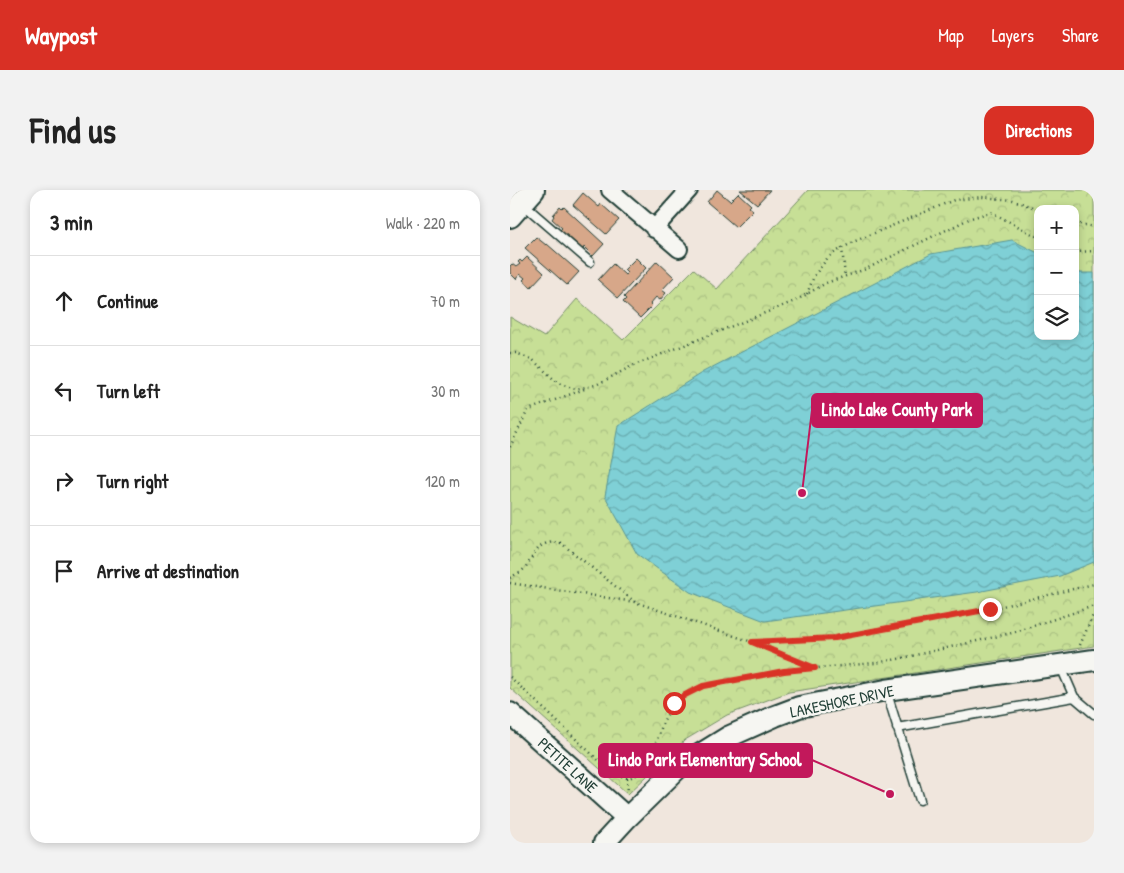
<!DOCTYPE html>
<meta charset="utf-8">
<style>
:root{--surface:#fff;--page:#f2f2f2;--text:#222;--muted:#767676;--line:#e0e0e0;--accent:#d93025}
body{margin:0;font-family:"Patrick Hand",sans-serif;background:var(--page);color:var(--text)}
.controls{position:absolute;right:15px;top:15px;display:grid;overflow:hidden;border-radius:10px;box-shadow:0 2px 8px #0003}
.controls button{width:45px;height:45px;display:grid;place-items:center;padding:0;border:0;border-bottom:1px solid var(--line);background:var(--surface);color:var(--text);font:25px sans-serif}
.stop{position:absolute;width:15px;height:15px;margin:-11px;border:4px solid #d93025;border-radius:50%;background:#fff}
.stop.end{background:#d93025;border-color:#fff;box-shadow:0 1px 5px #0008}
.list{margin:0;padding:0;list-style:none}
h2{display:flex;justify-content:space-between;align-items:center;height:65px;margin:0;padding:0 20px;font-size:21px}
h2 small{font-size:16px;font-weight:400;color:var(--muted)}
.list li{display:grid;grid-template-columns:32px 1fr auto;gap:15px;align-items:center;box-sizing:border-box;height:90px;padding:0 20px;border-top:1px solid var(--line)}
.list b{display:block;font-size:19px;white-space:nowrap}
.list em{font-size:16px;font-style:normal;color:var(--muted)}
.icon{flex:none;width:28px;height:28px;fill:none;stroke:currentColor;stroke-width:2;stroke-linecap:round;stroke-linejoin:round}
.map{position:relative;flex:none;width:584px;height:653px;overflow:hidden;border-radius:15px}
header{display:flex;align-items:center;gap:30px;box-sizing:border-box;height:70px;padding:0 25px;background:var(--accent);color:#fff}
header strong{font-size:24px}
nav{display:flex;gap:28px;margin-inline-start:auto;font-size:18px}
.intro{display:flex;align-items:center;justify-content:space-between;box-sizing:border-box;height:120px;padding:0 30px}
h1{margin:0;font-size:35px}
.button{padding:12px 22px;border-radius:15px;background:var(--accent);color:#fff;font-size:18px;font-weight:700}
main{display:flex;gap:30px;padding:0 30px}
aside{flex:1;background:var(--surface);border-radius:15px;box-shadow:0 2px 8px #0003}
.map>svg:first-child{display:block}
.park{fill:url(#park-crowns);stroke:#738e65;fill-rule:evenodd}
.water{fill:url(#water-waves);stroke:#599595}
.building{fill:#d7a789;stroke:#1f3d34}
.lines{fill:none;stroke-linecap:round;stroke-linejoin:round}
.service-casing{stroke:#1f3d34;stroke-width:11}
.minor-casing{stroke:#1f3d34;stroke-width:20}
.tertiary-casing{stroke:#1f3d34;stroke-width:24}
.secondary-casing{stroke:#1f3d34;stroke-width:26}
.path{stroke:#1f3d34;stroke-width:2.5;stroke-dasharray:1 4;stroke-linecap:butt}
.service{stroke:#f6f6f2;stroke-width:8}
.minor{stroke:#f6f6f2;stroke-width:16}
.tertiary{stroke:#f6f6f2;stroke-width:20}
.secondary{stroke:#f6f6f2;stroke-width:22}
.route{stroke:#d93025;stroke-width:6}
.labels{text-anchor:middle;dominant-baseline:central;stroke-width:5;stroke-linejoin:round;paint-order:stroke}
.street-label{font-size:16px;fill:#1f3d34;stroke:#f6f6f2}
.leader{fill:none;stroke:#c2185b;stroke-width:2}
.callout-dot{fill:#c2185b;stroke:#f6f6f2;stroke-width:2}
.callout{fill:#c2185b;stroke:#c2185b;stroke-width:2}
.callout-label{font-size:18px;text-anchor:middle;font-weight:bold;fill:#fff}
</style>
<header>
<strong>Waypost</strong>
<nav><a>Map</a><a>Layers</a><a>Share</a></nav>
</header>
<div class="intro"><h1>Find us</h1><a class="button">Directions</a></div>
<main>
<aside>
<h2>3 min<small>Walk · 220 m</small></h2>
<ul class="list">
<li><svg class="icon" aria-label="ahead" viewBox="0 0 24 24"><path d="M12 20V5M6 11l6-6 6 6"/></svg><div><b>Continue</b></div><em>70 m</em></li>
<li><svg class="icon" aria-label="left" viewBox="0 0 24 24"><path d="M17 20v-9H6M10 6l-5 5 5 5"/></svg><div><b>Turn left</b></div><em>30 m</em></li>
<li><svg class="icon" aria-label="right" viewBox="0 0 24 24"><path d="M7 20v-9h11M14 6l5 5-5 5"/></svg><div><b>Turn right</b></div><em>120 m</em></li>
<li><svg class="icon" aria-label="arrive" viewBox="0 0 24 24"><path d="M6 21V4h12l-3 4 3 4H6"/></svg><div><b>Arrive at destination</b></div></li>
</ul>
</aside>
<div class="map">
<svg width="584" height="653" viewBox="0 0 584 653">
<defs>
<pattern id="park-crowns" width="20" height="18" patternUnits="userSpaceOnUse" patternTransform="scale(1.25)"><rect width="20" height="18" fill="#c7df96"/><path d="M2 6a3 3 0 1 1 6 0M12 15a3 3 0 1 1 6 0" fill="none" stroke="#aac082"/></pattern>
<pattern id="water-waves" width="16" height="10" patternUnits="userSpaceOnUse" patternTransform="scale(1.25)"><rect width="16" height="10" fill="#7fd0d6"/><path d="M0 5q4-4 8 0t8 0" fill="none" stroke="#67aaae"/></pattern>
</defs>
<rect width="100%" height="100%" fill="#f0e6dd"/>
<filter id="ink" filterUnits="userSpaceOnUse"><feTurbulence type="fractalNoise" baseFrequency=".02" numOctaves="2"/><feDisplacementMap in="SourceGraphic" scale="10" xChannelSelector="R" yChannelSelector="G"/><feConvolveMatrix kernelMatrix="1 2 1 2 8 2 1 2 1" color-interpolation-filters="sRGB"/></filter>
<g filter="url(#ink)">
<path class="park" d="M 298,0 L 584,0 L 584,456 L 279,502 L 217,525 L 175,550 L 118,604 L 0,498 L 0,127 L 34,147 L 67,109 L 113,150 L 184,79 L 207,99 ZM 528,19 L 565,19 L 565,146 L 528,146 Z"/>
<path class="water" d="M 502,50 L 528,63 L 528,146 L 565,146 L 565,83 L 584,83 L 584,372 L 550,386 L 467,402 L 255,431 L 180,402 L 127,364 L 95,306 L 108,236 L 193,182 L 421,64 Z"/>
<path class="building" d="M 207,0 L 220,11 L 228,3 L 241,15 L 239,17 L 243,20 L 226,37 L 197,12 Z
M 230,0 L 260,0 L 247,14 Z
M 73,3 L 89,17 L 91,14 L 109,30 L 96,44 L 63,15 Z
M 50,17 L 52,19 L 54,17 L 94,54 L 83,66 L 74,57 L 73,60 L 59,47 L 57,49 L 49,41 L 52,38 L 42,29 L 44,26 L 43,25 Z
M 26,47 L 36,55 L 37,54 L 69,82 L 57,95 L 15,58 Z
M 17,67 L 34,83 L 21,97 L 13,90 L 15,88 L 10,84 L 6,89 L 0,83 L 0,76 L 2,74 L 6,77 L 10,74 L 8,72 L 10,70 L 12,72 Z
M 126,68 L 136,78 L 108,108 L 88,90 L 103,74 L 115,85 L 117,83 L 114,80 Z
M 147,71 L 164,87 L 152,100 L 156,103 L 150,110 L 146,107 L 140,114 L 142,116 L 130,128 L 113,112 L 116,109 L 114,107 Z"/>
<g class="lines">
<g class="service-casing">
<path id="service" d="M 13,14 L 80,72
M 376,500 L 410,610
M 564,507 L 584,524
M 387,538 L 564,507 L 551,477"/>
</g>
<g class="minor-casing">
<path id="minor" d="M 100,0 L 169,59
M 144,39 L 179,0"/>
</g>
<g class="tertiary-casing">
<path id="tertiary" d="M 0,523 L 117,628
M 94,653 L 117,628 L 168,578 L 218,547 L 265,526 L 289,517 L 376,500 L 584,470"/>
</g>
<g class="secondary-casing">
<path id="secondary" d="M 0,26 L 23,0"/>
</g>
<path class="path" d="M 565,33 L 584,37
M 332,58 L 335,86
M 565,62 L 584,61
M 297,104 L 304,86 L 319,66 L 343,52 L 444,10 L 472,7 L 503,10 L 528,19
M 0,163 L 6,163 L 23,170 L 48,193 L 65,199 L 86,195 L 122,176 L 285,111 L 316,93 L 356,79 L 461,28 L 481,22 L 528,47
M 0,257 L 18,220 L 80,197
M 0,388 C 4,385 10,383 14,379 C 26,364 27,349 51,353 L 125,412
M 0,393 L 125,412 L 242,452 L 303,478
M 242,452 L 325,447 L 480,419 L 584,394
M 570,455 L 584,423
M 0,487 L 103,584 L 119,588 L 131,583 L 138,575 L 154,530 L 164,513 L 175,505 L 193,496 L 274,481 L 365,473 L 388,469 L 502,443 L 584,416
M 117,588 L 118,603"/>
<use href="#service" class="service"/>
<use href="#minor" class="minor"/>
<use href="#tertiary" class="tertiary"/>
<use href="#secondary" class="secondary"/>
</g>
</g>
<g class="lines" filter="url(#ink)">
<path class="route" d="M 164,513 L 175,505 L 193,496 L 274,481 L 305,478 L 242,452 L 325,448 L 480,419"/>
</g>
<g class="labels">
<g class="street-label">
<text transform="translate(332 511) rotate(-12)">LAKESHORE DRIVE</text>
<text transform="translate(58 575) rotate(42)">PETITE LANE</text>
</g>
</g>
<path class="leader" d="M292 303L302 220M380 604L302 570"/>
<g class="callout-dot">
<circle cx="292" cy="303" r="5"/>
<circle cx="380" cy="604" r="5"/>
</g>
<g class="callout">
<rect x="302" y="204" width="170" height="33" rx="5"/>
<rect x="89" y="554" width="213" height="33" rx="5"/>
</g>
<g class="callout-label">
<text x="387" y="226">Lindo Lake County Park</text>
<text x="195" y="576">Lindo Park Elementary School</text>
</g>
</svg>
<div class="controls">
<button>+</button>
<button>−</button>
<button><svg class="icon" aria-label="layers" viewBox="0 0 24 24"><path d="M12 4l9 5-9 5-9-5zM3 14l9 5 9-5"/></svg></button>
</div>
<div class="stop" style="left:164px;top:513px"></div>
<div class="stop end" style="left:480px;top:419px"></div>
</div>
</main>
